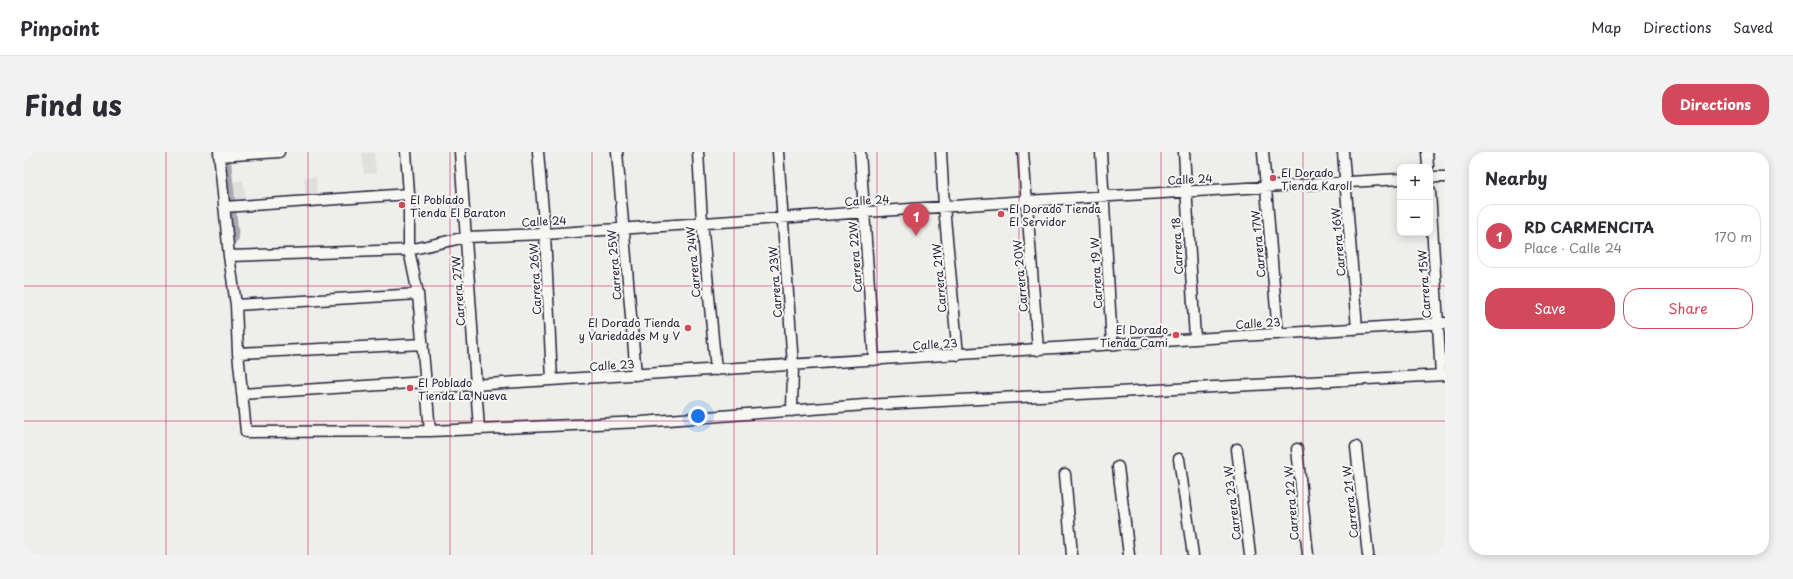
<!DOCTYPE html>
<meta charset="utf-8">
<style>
:root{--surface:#fff;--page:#f2f2f3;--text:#2b2b33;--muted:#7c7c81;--line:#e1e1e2;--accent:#d1495b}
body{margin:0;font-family:"Playpen Sans",sans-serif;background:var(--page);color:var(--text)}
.controls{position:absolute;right:12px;top:12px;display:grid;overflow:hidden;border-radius:8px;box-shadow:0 2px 10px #0003}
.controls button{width:36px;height:36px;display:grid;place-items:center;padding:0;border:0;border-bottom:1px solid var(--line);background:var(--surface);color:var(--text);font:20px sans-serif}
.you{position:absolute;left:674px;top:264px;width:14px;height:14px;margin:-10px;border:3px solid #fff;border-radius:50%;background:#1a73e8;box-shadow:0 0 0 6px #1a73e833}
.badge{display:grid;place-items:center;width:26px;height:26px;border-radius:50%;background:var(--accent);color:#fff;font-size:13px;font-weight:700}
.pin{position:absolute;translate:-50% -33px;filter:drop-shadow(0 1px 2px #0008)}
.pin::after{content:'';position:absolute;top:21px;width:14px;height:12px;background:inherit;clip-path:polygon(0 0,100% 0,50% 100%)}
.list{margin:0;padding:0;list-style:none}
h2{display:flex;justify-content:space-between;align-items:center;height:52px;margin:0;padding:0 16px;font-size:17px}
h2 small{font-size:13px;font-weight:400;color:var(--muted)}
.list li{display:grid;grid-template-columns:26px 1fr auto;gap:12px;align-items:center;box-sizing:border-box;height:64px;margin:0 8px 8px;padding:0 8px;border:1px solid var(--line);border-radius:16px}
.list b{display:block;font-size:15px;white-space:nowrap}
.list p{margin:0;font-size:13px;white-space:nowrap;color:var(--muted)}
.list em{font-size:13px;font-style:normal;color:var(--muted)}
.actions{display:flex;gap:8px;padding:12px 16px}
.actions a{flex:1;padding:9px 0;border:1px solid var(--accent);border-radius:16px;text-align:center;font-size:14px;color:var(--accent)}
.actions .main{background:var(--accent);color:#fff}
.map{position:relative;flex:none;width:1421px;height:403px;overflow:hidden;border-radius:16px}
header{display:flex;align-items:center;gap:24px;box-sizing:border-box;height:56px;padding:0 20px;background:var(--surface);border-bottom:1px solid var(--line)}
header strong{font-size:19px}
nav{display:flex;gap:22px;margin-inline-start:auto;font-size:14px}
.intro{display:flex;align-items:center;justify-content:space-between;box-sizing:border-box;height:96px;padding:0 24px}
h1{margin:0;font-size:28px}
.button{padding:10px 18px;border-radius:16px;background:var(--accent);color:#fff;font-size:14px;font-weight:700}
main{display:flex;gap:24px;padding:0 24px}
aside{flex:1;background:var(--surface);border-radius:16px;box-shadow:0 2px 10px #0003}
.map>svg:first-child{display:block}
.built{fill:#dfdfde}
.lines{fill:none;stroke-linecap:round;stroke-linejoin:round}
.canal{stroke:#a7a7af;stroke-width:12}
.minor-casing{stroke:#22223b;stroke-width:13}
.minor{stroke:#f6f6f2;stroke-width:10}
.grid{fill:none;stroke:#c2185b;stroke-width:1;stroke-opacity:0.55}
.poi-dot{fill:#d1495b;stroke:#f6f6f2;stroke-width:1.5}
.labels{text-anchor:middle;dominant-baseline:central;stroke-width:4;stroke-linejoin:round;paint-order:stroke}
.poi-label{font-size:11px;fill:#22223b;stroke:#f6f6f2;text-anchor:start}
.street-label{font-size:11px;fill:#22223b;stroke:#f6f6f2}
</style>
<header>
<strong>Pinpoint</strong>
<nav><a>Map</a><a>Directions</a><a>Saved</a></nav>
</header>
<div class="intro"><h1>Find us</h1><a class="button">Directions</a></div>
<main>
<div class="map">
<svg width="1421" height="403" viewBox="0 0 1421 403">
<rect width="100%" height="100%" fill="#eeeeeb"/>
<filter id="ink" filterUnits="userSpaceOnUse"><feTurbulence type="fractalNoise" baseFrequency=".025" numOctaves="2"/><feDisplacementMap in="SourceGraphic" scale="8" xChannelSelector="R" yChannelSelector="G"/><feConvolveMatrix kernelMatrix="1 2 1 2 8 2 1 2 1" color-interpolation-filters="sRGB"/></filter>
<g filter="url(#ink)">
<path class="built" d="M 350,0 L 352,21 L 340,22 L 338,1 Z
M 292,25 L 293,43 L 282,43 L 280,26 Z
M 219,28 L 222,48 L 208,50 L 206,30 Z"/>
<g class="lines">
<path class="canal" d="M 200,0 L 209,86"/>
<g class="minor-casing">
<path id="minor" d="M 195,0 L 205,104 L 212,153 L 214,201 L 222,280 L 406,279 L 618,270 L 841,253 L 1421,223
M 382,0 L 385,42 L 385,98 L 394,142 L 406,279
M 436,0 L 455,277
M 514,0 L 521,82 L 528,228
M 593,0 L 612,223
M 674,0 L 678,70 L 692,218
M 754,0 L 769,213 L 768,259
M 836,0 L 850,208
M 917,0 L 920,55 L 934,203
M 999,0 L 1014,198
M 1077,0 L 1088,193
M 1160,0 L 1171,187
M 1239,0 L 1254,182
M 1319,0 L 1333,177
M 1403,0 L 1404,15
M 195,4 L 255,0
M 1406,25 L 1421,25
M 1406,39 L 1417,223
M 200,55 L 385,42
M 205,104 L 385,98 L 442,85 L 521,82 L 1002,49 L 1376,27
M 212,153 L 394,142
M 214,201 L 399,192
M 402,236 L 1421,171
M 218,242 L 402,230
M 1332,295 L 1344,403
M 1213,297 L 1226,403
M 1273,297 L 1284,403
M 1155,307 L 1169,403
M 1094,315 L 1105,403
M 1041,322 L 1048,403"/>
</g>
<use href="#minor" class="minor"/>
</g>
</g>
<path class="grid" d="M 142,0 L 142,403M 284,0 L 284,403M 426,0 L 426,403M 568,0 L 568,403M 710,0 L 710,403M 853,0 L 853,403M 995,0 L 995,403M 1137,0 L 1137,403M 1279,0 L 1279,403M 0,134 L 1421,134M 0,269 L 1421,269"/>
<g class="poi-dot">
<circle cx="1249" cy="26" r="4"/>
<circle cx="378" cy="53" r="4"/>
<circle cx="977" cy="62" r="4"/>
<circle cx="664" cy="176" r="4"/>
<circle cx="1152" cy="183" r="4"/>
<circle cx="386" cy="236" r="4"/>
</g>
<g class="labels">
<g class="poi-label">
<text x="1257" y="20">El Dorado<tspan x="1257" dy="13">Tienda Karoll</tspan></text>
<text x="386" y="47">El Poblado<tspan x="386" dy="13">Tienda El Baraton</tspan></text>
<text x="985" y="56">El Dorado Tienda<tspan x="985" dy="13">El Servidor</tspan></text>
<text x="656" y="170" text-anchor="end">El Dorado Tienda<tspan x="656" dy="13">y Variedades M y V</tspan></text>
<text x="1144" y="177" text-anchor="end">El Dorado<tspan x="1144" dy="13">Tienda Cami</tspan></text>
<text x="394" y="230">El Poblado<tspan x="394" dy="13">Tienda La Nueva</tspan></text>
</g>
<g class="street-label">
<text transform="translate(1166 27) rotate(-3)">Calle 24</text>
<text transform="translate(843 48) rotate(-4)">Calle 24</text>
<text transform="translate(520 69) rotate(-3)">Calle 24</text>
<text transform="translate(1314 90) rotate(-95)">Carrera 16W</text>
<text transform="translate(1234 92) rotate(-95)">Carrera 17W</text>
<text transform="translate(1153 94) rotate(-93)">Carrera 18</text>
<text transform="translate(831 105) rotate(-94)">Carrera 22W</text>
<text transform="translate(669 110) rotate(-95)">Carrera 24W</text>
<text transform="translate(590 113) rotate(-95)">Carrera 25W</text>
<text transform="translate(1072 121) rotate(-93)">Carrera 19 W</text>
<text transform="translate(996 124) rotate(-95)">Carrera 20W</text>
<text transform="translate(915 126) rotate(-95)">Carrera 21W</text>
<text transform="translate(511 127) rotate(-93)">Carrera 26W</text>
<text transform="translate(751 130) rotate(-94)">Carrera 23W</text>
<text transform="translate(1400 132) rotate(-94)">Carrera 15W</text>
<text transform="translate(434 139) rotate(-94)">Carrera 27W</text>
<text transform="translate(1234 171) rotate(-4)">Calle 23</text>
<text transform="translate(911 192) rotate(-4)">Calle 23</text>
<text transform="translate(588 213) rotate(-4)">Calle 23</text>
<text transform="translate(1326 350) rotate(-96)">Carrera 21 W</text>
<text transform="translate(1208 351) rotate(-97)">Carrera 23 W</text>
<text transform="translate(1267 351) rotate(-95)">Carrera 22 W</text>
</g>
</g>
</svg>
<div class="controls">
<button>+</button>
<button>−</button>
</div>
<div class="you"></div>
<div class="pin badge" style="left:892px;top:84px">1</div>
</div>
<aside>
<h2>Nearby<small></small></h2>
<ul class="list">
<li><span class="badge">1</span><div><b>RD CARMENCITA</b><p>Place · Calle 24</p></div><em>170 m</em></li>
</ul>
<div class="actions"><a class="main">Save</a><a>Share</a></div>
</aside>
</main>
